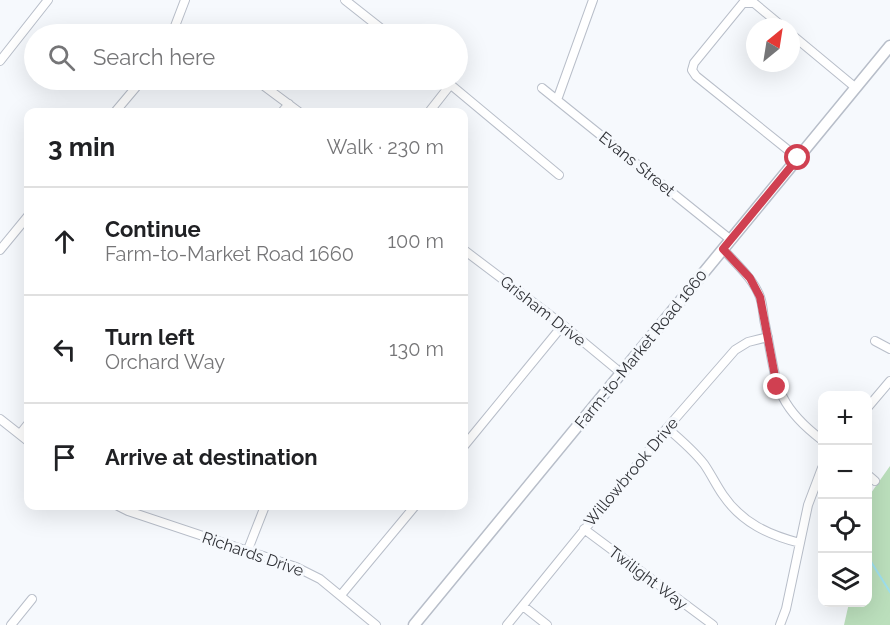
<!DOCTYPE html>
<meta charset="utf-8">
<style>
:root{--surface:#fff;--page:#f2f2f2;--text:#202124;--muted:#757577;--line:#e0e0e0}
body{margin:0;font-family:Raleway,sans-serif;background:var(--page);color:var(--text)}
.controls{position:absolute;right:18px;bottom:18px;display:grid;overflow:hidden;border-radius:12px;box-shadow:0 6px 24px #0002}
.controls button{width:54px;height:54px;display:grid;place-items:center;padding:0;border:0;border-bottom:2px solid var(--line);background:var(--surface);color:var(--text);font:30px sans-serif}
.compass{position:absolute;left:746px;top:18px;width:54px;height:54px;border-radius:50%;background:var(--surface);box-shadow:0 6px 24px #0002;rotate:30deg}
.stop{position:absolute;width:18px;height:18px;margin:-14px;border:4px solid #d04051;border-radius:50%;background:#fff}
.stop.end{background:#d04051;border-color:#fff;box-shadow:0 2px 6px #0008}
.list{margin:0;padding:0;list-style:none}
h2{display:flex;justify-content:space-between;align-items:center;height:78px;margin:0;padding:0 24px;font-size:26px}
h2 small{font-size:20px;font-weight:400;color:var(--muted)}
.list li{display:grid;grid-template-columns:39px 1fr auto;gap:18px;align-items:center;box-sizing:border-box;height:108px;padding:0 24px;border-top:2px solid var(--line)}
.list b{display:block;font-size:22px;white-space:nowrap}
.list p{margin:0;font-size:20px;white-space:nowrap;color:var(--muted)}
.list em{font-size:20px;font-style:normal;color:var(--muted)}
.icon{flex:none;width:33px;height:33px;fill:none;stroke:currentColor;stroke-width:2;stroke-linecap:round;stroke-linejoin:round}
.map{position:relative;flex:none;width:890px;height:625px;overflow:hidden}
.search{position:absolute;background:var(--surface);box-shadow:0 6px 24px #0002;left:24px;top:24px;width:444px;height:66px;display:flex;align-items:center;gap:15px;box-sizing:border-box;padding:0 21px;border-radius:33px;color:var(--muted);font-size:22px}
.panel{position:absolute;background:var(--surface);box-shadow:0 6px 24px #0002;left:24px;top:108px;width:444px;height:402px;border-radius:12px}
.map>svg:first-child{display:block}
.green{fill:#bbdfbc}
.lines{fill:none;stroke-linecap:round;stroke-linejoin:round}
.stream{stroke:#9ee0ee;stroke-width:2}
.minor-casing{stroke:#b8bec9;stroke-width:10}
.major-casing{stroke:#b8bec9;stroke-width:13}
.minor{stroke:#fff;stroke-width:8}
.major{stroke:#fff;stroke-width:10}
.route{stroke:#d04051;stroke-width:8}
.labels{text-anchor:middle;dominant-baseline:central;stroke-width:6;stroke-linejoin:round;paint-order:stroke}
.street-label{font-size:16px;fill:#303237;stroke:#f6f9fd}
</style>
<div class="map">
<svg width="890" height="625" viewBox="0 0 890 625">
<rect width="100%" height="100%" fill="#f6f9fd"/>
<path class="green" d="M 890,466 L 890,625 L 844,625 L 849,603 L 868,602 L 868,510 L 871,493 Z"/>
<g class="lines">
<path class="stream" d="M 868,557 L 890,592"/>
<g class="minor-casing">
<path id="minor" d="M 345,0 L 388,34
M 176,27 L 192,34
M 783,27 L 754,3 L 743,3 L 694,63 L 692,70 L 696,76 L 798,158
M 172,34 L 185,0
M 791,34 L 856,88
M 0,61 L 48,0
M 256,80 L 299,112
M 445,80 L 559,175
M 542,88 L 731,240
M 557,100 L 593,0
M 115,112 L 142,80
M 282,112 L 289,104
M 429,112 L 451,84
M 723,249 C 736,264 753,278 760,297 C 763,305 763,315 765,324 C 777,380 772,402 822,440
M 0,250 L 28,216
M 464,250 L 563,325 L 621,373
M 875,341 L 890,349
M 868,407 L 890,381
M 0,419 L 28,441
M 667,428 C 680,439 693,450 704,464 C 711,474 716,485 723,495 C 742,523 769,535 800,543
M 20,434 L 28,424
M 464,446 L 563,325
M 868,475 L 875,481
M 118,506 L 128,511 L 296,567 L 320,579 L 376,625
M 584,529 L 713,625
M 247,552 L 265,506
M 341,595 L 415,506
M 523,606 L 547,625
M 11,625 L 32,599
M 507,625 L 667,428 L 735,350 L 748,342 L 768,337
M 780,625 L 786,609 L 808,505 L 822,468"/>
</g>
<g class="major-casing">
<path id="major" d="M 414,625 L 890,46"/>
</g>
<use href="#minor" class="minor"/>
<use href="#major" class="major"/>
</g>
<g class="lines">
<path class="route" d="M 777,387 L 760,297 L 750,278 L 723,249 L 798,158"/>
</g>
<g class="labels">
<g class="street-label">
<text transform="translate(637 164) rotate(39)">Evans Street</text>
<text transform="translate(543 311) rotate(38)">Grisham Drive</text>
<text transform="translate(641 349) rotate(-51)">Farm-to-Market Road 1660</text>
<text transform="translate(631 472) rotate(-50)">Willowbrook Drive</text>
<text transform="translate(253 554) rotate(19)">Richards Drive</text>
<text transform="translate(648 578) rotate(37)">Twilight Way</text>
</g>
</g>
</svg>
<div class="controls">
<button>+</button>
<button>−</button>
<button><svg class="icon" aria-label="locate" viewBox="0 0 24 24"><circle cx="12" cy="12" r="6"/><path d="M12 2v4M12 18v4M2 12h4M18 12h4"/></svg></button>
<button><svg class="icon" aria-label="layers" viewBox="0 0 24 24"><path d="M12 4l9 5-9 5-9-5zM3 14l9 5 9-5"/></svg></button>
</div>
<svg class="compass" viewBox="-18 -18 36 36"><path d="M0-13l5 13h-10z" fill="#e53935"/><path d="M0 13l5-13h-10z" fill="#757577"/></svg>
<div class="stop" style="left:798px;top:158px"></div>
<div class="stop end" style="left:777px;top:387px"></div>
<div class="search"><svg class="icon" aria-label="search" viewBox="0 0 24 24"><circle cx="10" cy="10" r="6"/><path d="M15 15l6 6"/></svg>Search here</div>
<section class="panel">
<h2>3 min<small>Walk · 230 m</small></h2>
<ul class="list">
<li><svg class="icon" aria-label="ahead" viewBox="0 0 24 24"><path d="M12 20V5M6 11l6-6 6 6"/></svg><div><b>Continue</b><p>Farm-to-Market Road 1660</p></div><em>100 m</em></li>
<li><svg class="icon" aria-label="left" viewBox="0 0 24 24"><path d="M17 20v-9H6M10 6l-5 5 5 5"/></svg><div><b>Turn left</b><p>Orchard Way</p></div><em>130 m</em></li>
<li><svg class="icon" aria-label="arrive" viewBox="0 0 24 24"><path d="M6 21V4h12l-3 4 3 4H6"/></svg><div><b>Arrive at destination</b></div></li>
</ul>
</section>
</div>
